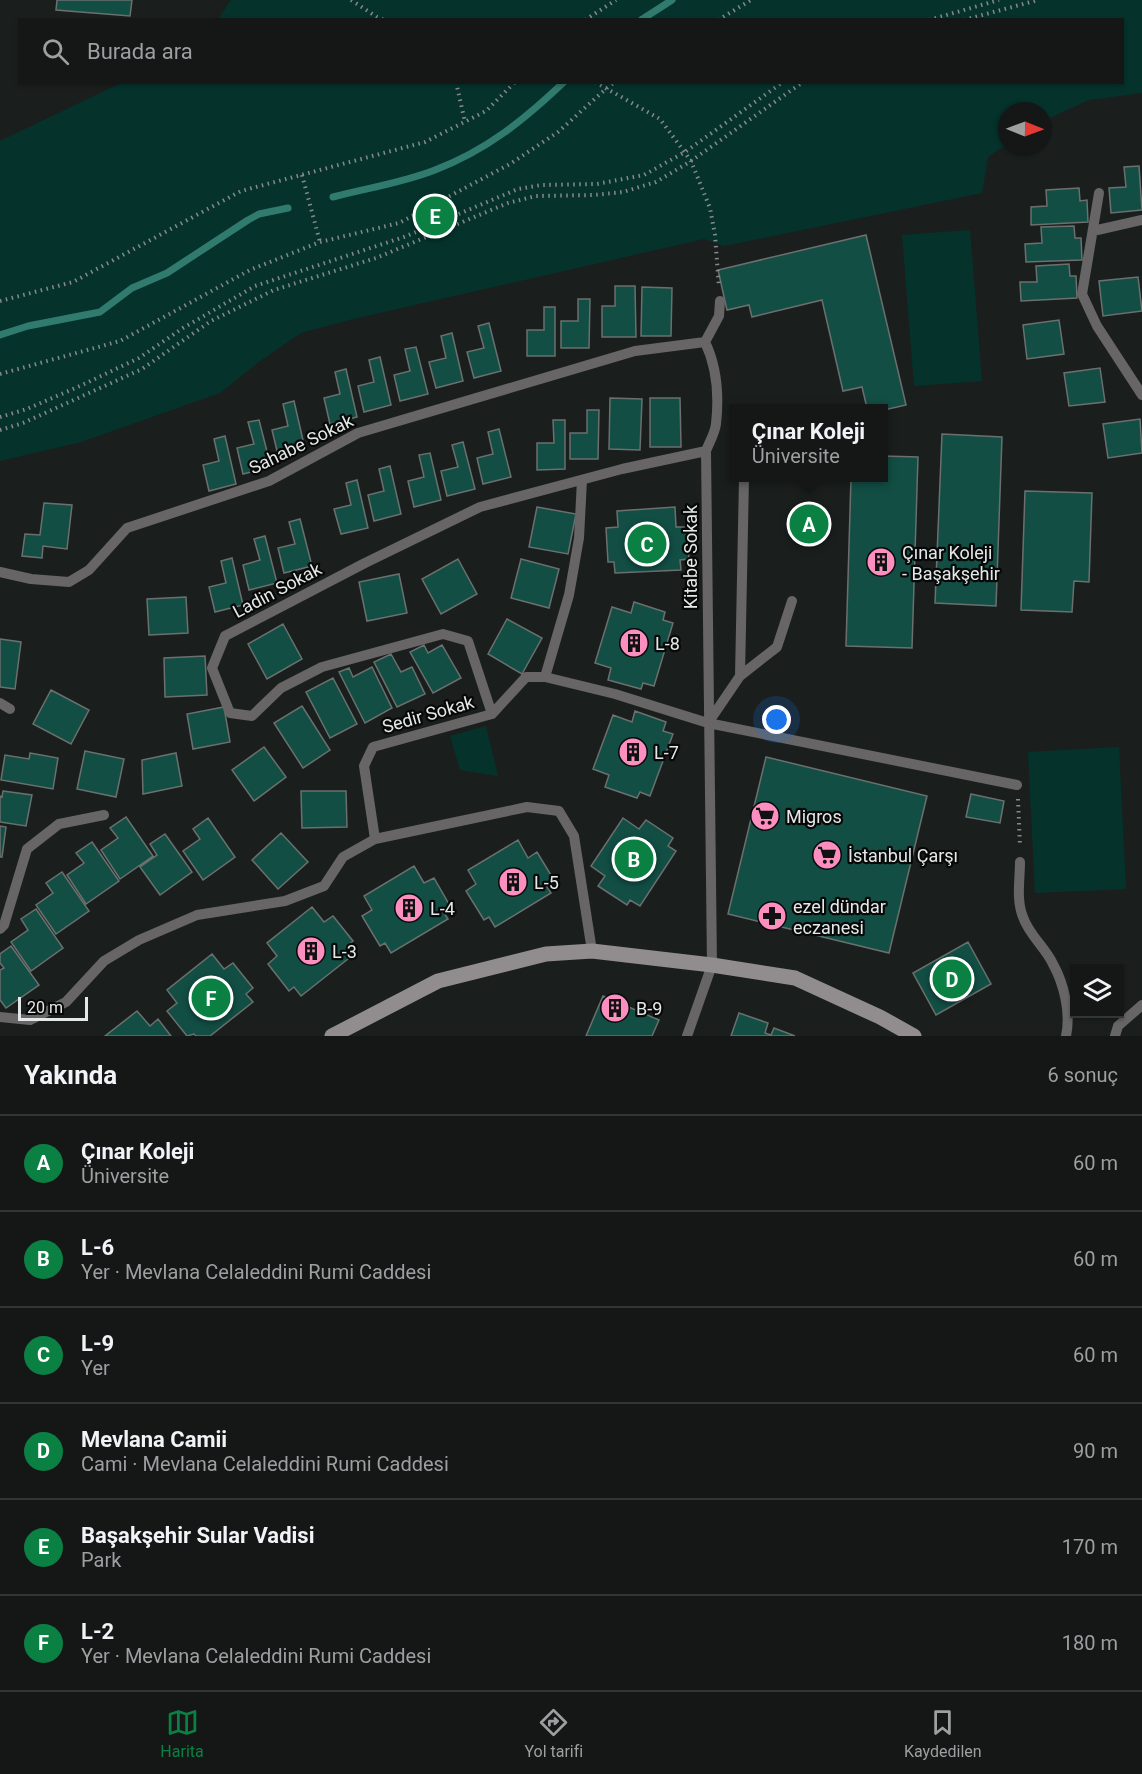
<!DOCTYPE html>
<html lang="tr">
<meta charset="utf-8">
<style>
:root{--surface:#141716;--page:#1d201f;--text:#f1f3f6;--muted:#9d9fa1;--line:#333635;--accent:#0b8043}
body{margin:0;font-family:Roboto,sans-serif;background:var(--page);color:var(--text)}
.controls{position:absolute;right:18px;bottom:18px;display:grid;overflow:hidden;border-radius:0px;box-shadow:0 2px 4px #0004}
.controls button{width:54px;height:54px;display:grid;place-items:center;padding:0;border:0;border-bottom:2px solid var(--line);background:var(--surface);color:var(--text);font:30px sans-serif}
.compass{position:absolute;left:998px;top:102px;width:54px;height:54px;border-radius:50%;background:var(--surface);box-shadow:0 2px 4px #0004;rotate:91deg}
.scale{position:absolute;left:18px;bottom:15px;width:70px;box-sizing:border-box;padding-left:6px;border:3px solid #e5e8e8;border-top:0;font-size:16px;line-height:21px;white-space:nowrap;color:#e5e8e8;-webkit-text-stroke:4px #070808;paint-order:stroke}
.you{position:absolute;left:777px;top:720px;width:21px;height:21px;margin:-15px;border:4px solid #fff;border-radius:50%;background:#1a73e8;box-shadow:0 0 0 9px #1a73e833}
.badge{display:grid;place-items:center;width:39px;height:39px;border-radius:50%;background:var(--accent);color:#fff;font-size:20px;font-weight:700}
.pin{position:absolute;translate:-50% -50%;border:3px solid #fff;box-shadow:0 2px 6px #0006}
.popup{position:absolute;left:729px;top:404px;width:159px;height:78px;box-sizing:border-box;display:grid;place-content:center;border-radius:0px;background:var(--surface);filter:drop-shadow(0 2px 4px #0005);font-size:20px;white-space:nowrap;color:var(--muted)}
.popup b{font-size:22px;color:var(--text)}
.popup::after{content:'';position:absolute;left:50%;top:100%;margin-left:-12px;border:12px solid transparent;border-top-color:var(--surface)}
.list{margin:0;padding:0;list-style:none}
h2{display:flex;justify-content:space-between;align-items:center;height:78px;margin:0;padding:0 24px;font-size:26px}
h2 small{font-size:20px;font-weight:400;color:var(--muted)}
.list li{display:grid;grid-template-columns:39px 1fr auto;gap:18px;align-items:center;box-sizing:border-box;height:96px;padding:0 24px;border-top:2px solid var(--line)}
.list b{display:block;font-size:22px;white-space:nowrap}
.list p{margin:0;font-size:20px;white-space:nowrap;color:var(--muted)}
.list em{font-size:20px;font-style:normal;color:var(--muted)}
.icon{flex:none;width:33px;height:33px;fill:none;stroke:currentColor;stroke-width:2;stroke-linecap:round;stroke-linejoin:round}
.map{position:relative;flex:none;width:1142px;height:1036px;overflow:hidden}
.search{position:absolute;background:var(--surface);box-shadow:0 2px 4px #0004;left:18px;right:18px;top:18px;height:66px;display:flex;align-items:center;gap:15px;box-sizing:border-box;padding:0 21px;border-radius:0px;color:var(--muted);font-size:22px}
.sheet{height:654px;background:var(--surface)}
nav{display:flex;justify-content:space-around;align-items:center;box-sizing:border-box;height:84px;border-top:2px solid var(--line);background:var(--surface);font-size:16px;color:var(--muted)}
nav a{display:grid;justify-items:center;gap:3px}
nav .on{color:var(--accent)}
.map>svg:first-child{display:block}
.green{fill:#05332c}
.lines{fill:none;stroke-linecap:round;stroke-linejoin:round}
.stream{stroke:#307b6e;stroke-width:7}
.building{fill:#124e44;stroke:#6b706f;stroke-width:1.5}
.path{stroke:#878a8a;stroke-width:4;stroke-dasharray:1.5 4.5;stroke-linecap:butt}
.lane{stroke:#676565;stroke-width:10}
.secondary{stroke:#918d8f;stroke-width:15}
.labels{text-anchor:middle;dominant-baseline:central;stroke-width:4.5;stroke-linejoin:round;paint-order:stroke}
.street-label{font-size:18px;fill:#e5e8e8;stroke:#070808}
.poi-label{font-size:18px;fill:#e5e8e8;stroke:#070808;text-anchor:start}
</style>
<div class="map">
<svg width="1142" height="1036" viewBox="0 0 1142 1036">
<rect width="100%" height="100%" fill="#1a1f1e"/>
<path class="green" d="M 231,0 L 1142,0 L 1142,93 L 1089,100 L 1043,121 L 1043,111 L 1007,111 L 1007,144 L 988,157 L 982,193 L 724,246 L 704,239 L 353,319 L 301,333 L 260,361 L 220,393 L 81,442 L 0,461 L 0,141 L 121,83 L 1122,82 L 1122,20 L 218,19 Z
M 970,230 L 982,381 L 914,386 L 902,235 Z
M 486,726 L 498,776 L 460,770 L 450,736 Z
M 1119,747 L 1126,889 L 1035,893 L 1028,752 Z"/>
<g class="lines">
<path class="stream" d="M 641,20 L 672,0
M 333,197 C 367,188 402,183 435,170 C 487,150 524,120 564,82
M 0,335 L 28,326 L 100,312 L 132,288 L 167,273 L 248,220 L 259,214 L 288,208"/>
</g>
<path class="building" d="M 57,0 L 132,0 L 130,16 L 56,10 Z
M 1139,166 L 1142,210 L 1111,213 L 1109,188 L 1126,187 L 1124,167 Z
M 1079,188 L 1080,201 L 1087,200 L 1088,222 L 1031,225 L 1031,207 L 1047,206 L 1046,190 Z
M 1074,226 L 1075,238 L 1081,238 L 1082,260 L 1026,262 L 1025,244 L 1042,243 L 1041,227 Z
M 866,235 L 906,405 L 884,410 L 867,408 L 862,387 L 843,391 L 822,300 L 752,317 L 749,305 L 727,310 L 718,270 Z
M 1069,264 L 1070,276 L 1076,276 L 1077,298 L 1021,301 L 1020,282 L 1037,282 L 1036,266 Z
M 1138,277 L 1142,311 L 1103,316 L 1099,281 Z
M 615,286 L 635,286 L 636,337 L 602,337 L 602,306 L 615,306 Z
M 642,287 L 672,288 L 671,336 L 641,336 Z
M 578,299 L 590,299 L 589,348 L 561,348 L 561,321 L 578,321 Z
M 544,307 L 555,307 L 555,356 L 527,356 L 527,330 L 544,330 Z
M 1059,320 L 1064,354 L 1027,359 L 1023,325 Z
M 489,323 L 501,371 L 474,378 L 467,352 L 484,348 L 478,326 Z
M 452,333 L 463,381 L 436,388 L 429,362 L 446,358 L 441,336 Z
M 416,347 L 428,394 L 400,401 L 394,375 L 410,371 L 405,349 Z
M 380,357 L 391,405 L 364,412 L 358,386 L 374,382 L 369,360 Z
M 1100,368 L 1105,402 L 1069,406 L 1064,373 Z
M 346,369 L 357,417 L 330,424 L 324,398 L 340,394 L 335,372 Z
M 610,398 L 642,399 L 640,450 L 609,449 Z
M 650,398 L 680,398 L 681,447 L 650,447 Z
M 294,401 L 305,449 L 278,455 L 272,430 L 288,426 L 283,404 Z
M 587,410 L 599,410 L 598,459 L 570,459 L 570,433 L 587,433 Z
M 1140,419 L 1142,453 L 1108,458 L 1103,424 Z
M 259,420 L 271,467 L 243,474 L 237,448 L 254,444 L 248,422 Z
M 553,420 L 565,420 L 565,469 L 537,470 L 537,443 L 554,443 Z
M 499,429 L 511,477 L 483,484 L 477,458 L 493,454 L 488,432 Z
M 942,434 L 1002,437 L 996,606 L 935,603 Z
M 225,436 L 236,484 L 209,491 L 203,465 L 219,461 L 214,439 Z
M 463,442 L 475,489 L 447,496 L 441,471 L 458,467 L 452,445 Z
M 430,453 L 441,500 L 414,507 L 408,481 L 424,477 L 419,455 Z
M 884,456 L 918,457 L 912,648 L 846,646 L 851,478 L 884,478 Z
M 390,466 L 401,514 L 374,521 L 368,495 L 384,491 L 379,469 Z
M 357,480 L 368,528 L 341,534 L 334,509 L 351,505 L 346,483 Z
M 1025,491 L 1092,493 L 1089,582 L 1074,581 L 1072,612 L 1021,610 Z
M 44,503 L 72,505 L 67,549 L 43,546 L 42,558 L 22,556 L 25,534 L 40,535 Z
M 537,507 L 576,514 L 568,554 L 529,547 Z
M 675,507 L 676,527 L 687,527 L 689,559 L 680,560 L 681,570 L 615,573 L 614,562 L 608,562 L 606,528 L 618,527 L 617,511 Z
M 300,519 L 312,566 L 284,573 L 278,548 L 295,544 L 289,522 Z
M 265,536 L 277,583 L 249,590 L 243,565 L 260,560 L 254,539 Z
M 232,558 L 243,605 L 215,612 L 209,587 L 226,583 L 221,561 Z
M 458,559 L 477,594 L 441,614 L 422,579 Z
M 521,559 L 559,569 L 549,608 L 511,598 Z
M 399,574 L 407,613 L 367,621 L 359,582 Z
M 186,597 L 188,633 L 149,635 L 147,599 Z
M 634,602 L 665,612 L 663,620 L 673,623 L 654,686 L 643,683 L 641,689 L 608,680 L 611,668 L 595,663 L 612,607 L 631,613 Z
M 507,619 L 542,638 L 522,674 L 488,654 Z
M 283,624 L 302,659 L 267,679 L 248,644 Z
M 0,639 L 21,642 L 15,689 L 0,687 Z
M 424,645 L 428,653 L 442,645 L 461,678 L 433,693 L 410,652 Z
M 391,654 L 401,672 L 412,667 L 425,694 L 397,707 L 374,662 Z
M 205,656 L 207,695 L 165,697 L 164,658 Z
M 372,667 L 392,708 L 365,723 L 339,672 L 349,668 L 353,677 Z
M 333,678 L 357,724 L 330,738 L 306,692 Z
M 51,690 L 89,710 L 71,744 L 33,724 Z
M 302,706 L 330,750 L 303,768 L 274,723 Z
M 224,707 L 230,742 L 193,749 L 187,714 Z
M 635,711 L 666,722 L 663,731 L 673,734 L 650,796 L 640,792 L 637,798 L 605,787 L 609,775 L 593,769 L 613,715 L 632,722 Z
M 264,747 L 286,777 L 254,801 L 232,770 Z
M 85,751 L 124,759 L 116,797 L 77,789 Z
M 30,753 L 58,758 L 53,789 L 1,780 L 5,755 L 29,759 Z
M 176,753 L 182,786 L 143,794 L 142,760 Z
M 766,757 L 927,796 L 889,953 L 728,914 Z
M 3,791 L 32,795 L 26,826 L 0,822 L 0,796 L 2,797 Z
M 301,791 L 346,791 L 347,827 L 302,828 Z
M 971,794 L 1004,801 L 1000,823 L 966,817 Z
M 126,817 L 153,856 L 120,879 L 101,850 L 118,838 L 110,828 Z
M 208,818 L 235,857 L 203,880 L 183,851 L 200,839 L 193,829 Z
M 623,818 L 639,829 L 646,820 L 673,838 L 668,846 L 676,851 L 640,906 L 630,900 L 627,905 L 598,886 L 605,876 L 591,866 Z
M 0,826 L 6,827 L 2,857 L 0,857 Z
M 281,833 L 308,862 L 278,889 L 252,860 Z
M 165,834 L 192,872 L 160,895 L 140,867 L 157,855 L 150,844 Z
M 518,840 L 528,858 L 537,852 L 554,880 L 546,885 L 551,893 L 495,927 L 489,917 L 484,920 L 466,891 L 476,884 L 468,870 Z
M 92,842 L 119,881 L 86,904 L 67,875 L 84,863 L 76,853 Z
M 414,866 L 424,883 L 434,878 L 450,906 L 442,910 L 448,919 L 391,953 L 385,943 L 380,946 L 362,916 L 372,910 L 364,896 Z
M 62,872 L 89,911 L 56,934 L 36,905 L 53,893 L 46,883 Z
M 312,907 L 324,922 L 333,916 L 353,941 L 346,947 L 353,955 L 301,996 L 294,987 L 289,991 L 268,964 L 277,956 L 267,943 Z
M 36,909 L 63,948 L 31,971 L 11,942 L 28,930 L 21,919 Z
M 968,942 L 991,984 L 936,1015 L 913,973 Z
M 11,946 L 39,985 L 6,1008 L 0,1000 L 0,970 L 4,968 L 0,963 L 0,954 Z
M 212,954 L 224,969 L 233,963 L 253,988 L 246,994 L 253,1002 L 210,1036 L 196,1036 L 194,1034 L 187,1036 L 167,1011 L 177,1003 L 167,990 Z
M 603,996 L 659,1020 L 652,1036 L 586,1036 Z
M 137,1011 L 150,1026 L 158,1019 L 171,1036 L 105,1036 Z
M 739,1013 L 768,1023 L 765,1033 L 771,1035 L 774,1028 L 795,1036 L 731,1036 Z"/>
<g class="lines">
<path class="path" d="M 351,0 L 377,17 L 384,20
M 585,20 L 616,0
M 718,20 L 751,0
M 929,20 L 999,0
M 964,20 L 1038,0
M 456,82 L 465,122
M 595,82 L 660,119 L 691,161 L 710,208 L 715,235 L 719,287
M 302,175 L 320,242
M 0,301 L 73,282 L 241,191 L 425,142 L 486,111 L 515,82
M 0,374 L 120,341 L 250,270 L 320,242 L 399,223 L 510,164 L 558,132 L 607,88 L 615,82
M 0,417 L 27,409 L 80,386 L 139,358 L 183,328 L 255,286 L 404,237 L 518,189 L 541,185 L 597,184 L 644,175 L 685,152 L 783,82
M 0,430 L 23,423 L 142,369 L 211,321 L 274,290 L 376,258 L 508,203 L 536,196 L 594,195 L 623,192 L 656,182 L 691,161 L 803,82
M 1018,799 L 1020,846"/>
<path class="lane" d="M 1099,193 L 1082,294 L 1097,326 L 1142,395
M 1093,231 L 1142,220
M 0,572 L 31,579 L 69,582 L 89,570 L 127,528 L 269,481 L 358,433 L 635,351 L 705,342
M 740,676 L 777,647 L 792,601
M 545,677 L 569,595 L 579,538 L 582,480
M 0,703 L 10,709
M 492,714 L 468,641 L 443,634 L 322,667 L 281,688 L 252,716 L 230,713 L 212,668 L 225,636 L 365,563 L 480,507 L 622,469 L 706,451
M 708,723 L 740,676 L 744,478
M 375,839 L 364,766 L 373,747 L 492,714 L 526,677 L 545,677 L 615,694 L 708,723 L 1017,785
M 1020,862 C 1020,879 1016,900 1023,917 C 1029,935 1045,947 1053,964 C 1064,984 1071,1013 1066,1036
M 0,929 L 4,925 L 27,849 L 59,824 L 104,815
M 0,1017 L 30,1020 L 66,1002 L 104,961 L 139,940 L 197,915 L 285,901 L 324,886 L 343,857 L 375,839 L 527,807 L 559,811 L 574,836 L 592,951
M 687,1036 L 712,965 L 706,451 C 709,443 715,433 716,424 C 719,397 717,367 705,342 L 719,316 L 720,301
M 1115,1036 L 1118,1026 L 1142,1005"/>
<path class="secondary" d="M 332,1036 L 438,981 L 546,954 L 592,951 L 712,965 L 795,978 L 880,1017 L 914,1036"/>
</g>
<defs>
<g id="building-disc" transform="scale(1.5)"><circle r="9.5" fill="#fd8ec0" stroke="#070808"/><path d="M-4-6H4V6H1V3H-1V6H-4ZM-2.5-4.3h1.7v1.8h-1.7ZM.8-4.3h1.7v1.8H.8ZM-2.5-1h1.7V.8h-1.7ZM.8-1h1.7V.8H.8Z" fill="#111"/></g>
<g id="supermarket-disc" transform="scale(1.5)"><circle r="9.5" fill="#fd8ec0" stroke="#070808"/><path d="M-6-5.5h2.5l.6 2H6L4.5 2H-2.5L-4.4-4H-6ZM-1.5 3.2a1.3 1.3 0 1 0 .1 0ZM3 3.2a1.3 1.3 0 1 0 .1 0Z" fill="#111"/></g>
<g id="pharmacy-disc" transform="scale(1.5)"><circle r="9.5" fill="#fd8ec0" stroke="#070808"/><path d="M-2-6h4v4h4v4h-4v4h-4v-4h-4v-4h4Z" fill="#111"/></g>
</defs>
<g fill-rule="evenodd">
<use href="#building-disc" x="881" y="562"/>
<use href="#building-disc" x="634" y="643"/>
<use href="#building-disc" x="633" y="752"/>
<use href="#supermarket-disc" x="765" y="816"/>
<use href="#supermarket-disc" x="827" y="855"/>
<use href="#building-disc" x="513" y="882"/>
<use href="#building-disc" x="409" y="908"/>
<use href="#pharmacy-disc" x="772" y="916"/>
<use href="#building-disc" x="311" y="951"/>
<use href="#building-disc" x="615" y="1008"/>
</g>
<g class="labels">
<g class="street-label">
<text transform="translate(301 444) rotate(-26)">Sahabe Sokak</text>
<text transform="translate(690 557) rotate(-90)">Kitabe Sokak</text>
<text transform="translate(277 590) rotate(-28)">Ladin Sokak</text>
<text transform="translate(428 714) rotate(-16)">Sedir Sokak</text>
</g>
<g class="poi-label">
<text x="902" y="552">Çınar Koleji<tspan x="902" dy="21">- Başakşehir</tspan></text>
<text x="655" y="643">L-8</text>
<text x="654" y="752">L-7</text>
<text x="786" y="816">Migros</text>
<text x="848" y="855">İstanbul Çarşı</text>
<text x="534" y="882">L-5</text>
<text x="793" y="906">ezel dündar<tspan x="793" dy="21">eczanesi</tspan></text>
<text x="430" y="908">L-4</text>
<text x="332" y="951">L-3</text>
<text x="636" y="1008">B-9</text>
</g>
</g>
</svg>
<div class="controls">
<button><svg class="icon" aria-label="layers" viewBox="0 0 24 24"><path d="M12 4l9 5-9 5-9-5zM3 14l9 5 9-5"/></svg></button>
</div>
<svg class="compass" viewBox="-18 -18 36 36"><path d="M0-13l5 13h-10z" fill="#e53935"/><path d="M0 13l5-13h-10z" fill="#9d9fa1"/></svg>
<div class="scale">20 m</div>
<div class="you"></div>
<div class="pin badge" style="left:809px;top:524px">A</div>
<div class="popup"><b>Çınar Koleji</b>Üniversite</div>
<div class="pin badge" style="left:634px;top:859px">B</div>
<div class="pin badge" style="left:647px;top:544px">C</div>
<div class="pin badge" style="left:952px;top:979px">D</div>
<div class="pin badge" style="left:435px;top:216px">E</div>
<div class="pin badge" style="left:211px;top:998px">F</div>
<div class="search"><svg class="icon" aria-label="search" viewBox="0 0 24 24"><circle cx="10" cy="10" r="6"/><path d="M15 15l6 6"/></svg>Burada ara</div>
</div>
<section class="sheet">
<h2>Yakında<small>6 sonuç</small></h2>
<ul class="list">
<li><span class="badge">A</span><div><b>Çınar Koleji</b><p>Üniversite</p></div><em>60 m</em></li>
<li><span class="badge">B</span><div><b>L-6</b><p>Yer · Mevlana Celaleddini Rumi Caddesi</p></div><em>60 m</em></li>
<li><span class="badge">C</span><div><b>L-9</b><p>Yer</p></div><em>60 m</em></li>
<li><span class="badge">D</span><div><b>Mevlana Camii</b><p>Cami · Mevlana Celaleddini Rumi Caddesi</p></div><em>90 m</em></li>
<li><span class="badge">E</span><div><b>Başakşehir Sular Vadisi</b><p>Park</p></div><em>170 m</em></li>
<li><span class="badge">F</span><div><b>L-2</b><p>Yer · Mevlana Celaleddini Rumi Caddesi</p></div><em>180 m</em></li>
</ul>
</section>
<nav>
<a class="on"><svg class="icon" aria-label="map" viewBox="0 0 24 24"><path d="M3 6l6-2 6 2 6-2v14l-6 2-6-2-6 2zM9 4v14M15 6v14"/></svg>Harita</a>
<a><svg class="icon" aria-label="directions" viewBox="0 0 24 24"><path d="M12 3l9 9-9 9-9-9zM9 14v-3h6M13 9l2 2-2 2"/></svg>Yol tarifi</a>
<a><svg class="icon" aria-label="saved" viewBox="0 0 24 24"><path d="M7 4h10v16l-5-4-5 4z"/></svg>Kaydedilen</a>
</nav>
